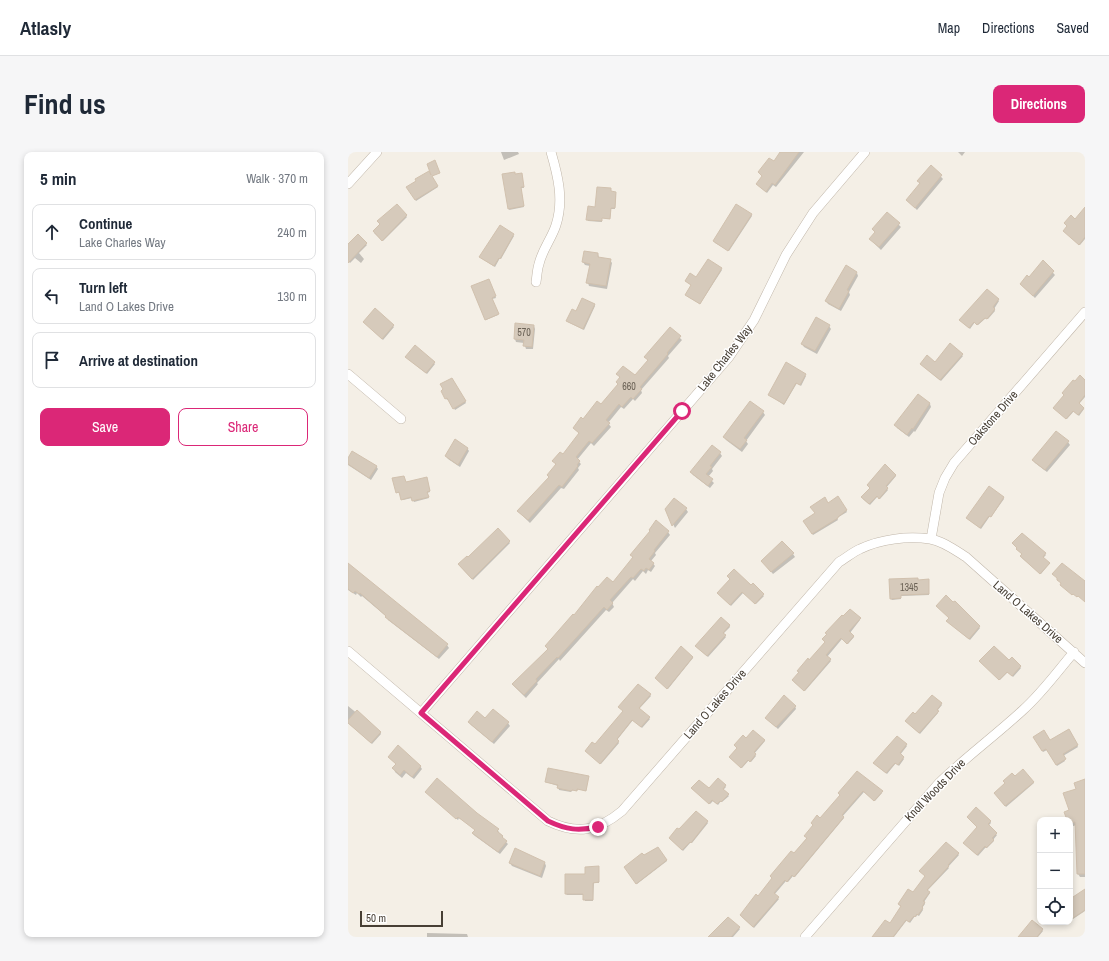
<!DOCTYPE html>
<meta charset="utf-8">
<style>
:root{--surface:#fff;--page:#f6f6f7;--text:#1f2937;--muted:#747a83;--line:#e0e1e3;--accent:#db2777}
body{margin:0;font-family:"Archivo Narrow",sans-serif;background:var(--page);color:var(--text)}
.controls{position:absolute;right:12px;bottom:12px;display:grid;overflow:hidden;border-radius:8px;box-shadow:0 2px 6px #0003}
.controls button{width:36px;height:36px;display:grid;place-items:center;padding:0;border:0;border-bottom:1px solid var(--line);background:var(--surface);color:var(--text);font:20px sans-serif}
.scale{position:absolute;left:12px;bottom:10px;width:83px;box-sizing:border-box;padding-left:4px;border:2px solid #473f35;border-top:0;font-size:11px;line-height:14px;white-space:nowrap;color:#473f35;-webkit-text-stroke:3px #fff;paint-order:stroke}
.stop{position:absolute;width:12px;height:12px;margin:-9px;border:3px solid #db2777;border-radius:50%;background:#fff}
.stop.end{background:#db2777;border-color:#fff;box-shadow:0 1px 4px #0008}
.list{margin:0;padding:0;list-style:none}
h2{display:flex;justify-content:space-between;align-items:center;height:52px;margin:0;padding:0 16px;font-size:17px}
h2 small{font-size:13px;font-weight:400;color:var(--muted)}
.list li{display:grid;grid-template-columns:26px 1fr auto;gap:12px;align-items:center;box-sizing:border-box;height:56px;margin:0 8px 8px;padding:0 8px;border:1px solid var(--line);border-radius:8px}
.list b{display:block;font-size:15px;white-space:nowrap}
.list p{margin:0;font-size:13px;white-space:nowrap;color:var(--muted)}
.list em{font-size:13px;font-style:normal;color:var(--muted)}
.actions{display:flex;gap:8px;padding:12px 16px}
.actions a{flex:1;padding:9px 0;border:1px solid var(--accent);border-radius:8px;text-align:center;font-size:14px;color:var(--accent)}
.actions .main{background:var(--accent);color:#fff}
.icon{flex:none;width:22px;height:22px;fill:none;stroke:currentColor;stroke-width:2;stroke-linecap:round;stroke-linejoin:round}
.map{position:relative;flex:none;width:737px;height:785px;overflow:hidden;border-radius:8px}
header{display:flex;align-items:center;gap:24px;box-sizing:border-box;height:56px;padding:0 20px;background:var(--surface);border-bottom:1px solid var(--line)}
header strong{font-size:19px}
nav{display:flex;gap:22px;margin-inline-start:auto;font-size:14px}
.intro{display:flex;align-items:center;justify-content:space-between;box-sizing:border-box;height:96px;padding:0 24px}
h1{margin:0;font-size:28px}
.button{padding:10px 18px;border-radius:8px;background:var(--accent);color:#fff;font-size:14px;font-weight:700}
main{display:flex;gap:24px;padding:0 24px}
aside{flex:1;background:var(--surface);border-radius:8px;box-shadow:0 2px 6px #0003}
.map>svg:first-child{display:block}
.shadow{fill:#0003}
.building{fill:#d6cabb;stroke:#d1c1ae}
.lines{fill:none;stroke-linecap:round;stroke-linejoin:round}
.minor-casing{stroke:#c0b6a9;stroke-width:10}
.minor{stroke:#fff;stroke-width:9}
.route{stroke:#db2777;stroke-width:5}
.labels{text-anchor:middle;dominant-baseline:central;stroke-width:3;stroke-linejoin:round;paint-order:stroke}
.number-label{font-size:10px;fill:#6b6256}
.street-label{font-size:12px;fill:#473f35;stroke:#fff}
</style>
<header>
<strong>Atlasly</strong>
<nav><a>Map</a><a>Directions</a><a>Saved</a></nav>
</header>
<div class="intro"><h1>Find us</h1><a class="button">Directions</a></div>
<main>
<aside>
<h2>5 min<small>Walk · 370 m</small></h2>
<ul class="list">
<li><svg class="icon" aria-label="ahead" viewBox="0 0 24 24"><path d="M12 20V5M6 11l6-6 6 6"/></svg><div><b>Continue</b><p>Lake Charles Way</p></div><em>240 m</em></li>
<li><svg class="icon" aria-label="left" viewBox="0 0 24 24"><path d="M17 20v-9H6M10 6l-5 5 5 5"/></svg><div><b>Turn left</b><p>Land O Lakes Drive</p></div><em>130 m</em></li>
<li><svg class="icon" aria-label="arrive" viewBox="0 0 24 24"><path d="M6 21V4h12l-3 4 3 4H6"/></svg><div><b>Arrive at destination</b></div></li>
</ul>
<div class="actions"><a class="main">Save</a><a>Share</a></div>
</aside>
<div class="map">
<svg width="737" height="785" viewBox="0 0 737 785">
<rect width="100%" height="100%" fill="#f4efe6"/>
<path class="shadow" d="M 153,0 L 170,0 L 171,2 L 156,8 Z
M 434,0 L 456,0 L 428,35 L 425,33 L 419,41 L 409,32 L 415,24 L 411,20 L 426,11 Z
M 610,0 L 617,0 L 614,4 Z
M 583,14 L 595,27 L 569,58 L 559,48 L 572,32 L 571,29 Z
M 80,20 L 90,35 L 68,49 L 60,35 Z
M 167,23 L 174,23 L 176,36 L 173,36 L 176,55 L 161,58 Z
M 263,40 L 268,42 L 267,57 L 263,57 L 262,67 L 254,66 L 254,70 L 240,69 L 239,67 L 248,56 Z
M 49,54 L 59,65 L 35,89 L 26,81 Z
M 737,60 L 737,87 L 732,93 L 717,80 L 727,68 Z
M 539,61 L 553,75 L 533,98 L 522,87 L 528,81 Z
M 403,62 L 404,64 L 381,99 L 367,91 L 366,89 Z
M 152,74 L 166,84 L 153,107 L 152,106 L 147,115 L 133,106 Z
M 10,84 L 19,93 L 11,101 L 16,107 L 13,111 L 7,106 L 2,111 L 0,109 L 0,91 L 2,92 Z
M 250,102 L 251,106 L 262,108 L 264,111 L 259,137 L 241,134 L 240,131 L 242,114 L 237,113 L 235,110 Z
M 695,110 L 707,123 L 687,146 L 673,132 L 681,126 Z
M 373,117 L 374,118 L 352,152 L 339,144 L 344,134 L 338,129 Z
M 509,121 L 510,124 L 501,140 L 502,143 L 493,159 L 480,152 L 478,149 Z
M 140,128 L 148,146 L 144,147 L 150,163 L 138,168 L 129,148 Z
M 650,148 L 651,149 L 646,157 L 647,159 L 640,167 L 638,166 L 630,173 L 627,170 L 622,177 L 613,169 Z
M 246,153 L 247,154 L 236,178 L 220,170 L 219,169 L 228,160 Z
M 27,158 L 46,175 L 35,188 L 17,171 Z
M 186,174 L 187,177 L 185,197 L 178,197 L 176,191 L 168,190 L 167,187 Z
M 481,174 L 483,177 L 469,202 L 456,195 L 454,192 Z
M 322,176 L 334,188 L 320,204 L 321,206 L 293,238 L 294,241 L 287,249 L 285,247 L 276,257 L 273,255 L 260,271 L 263,275 L 246,294 L 243,291 L 229,308 L 233,312 L 230,316 L 231,318 L 216,337 L 213,336 L 182,371 L 170,359 L 202,326 L 208,313 L 206,309 L 215,303 L 232,282 L 226,276 L 253,253 L 271,233 L 272,226 L 270,222 L 287,225 L 301,209 L 297,205 Z
M 602,193 L 615,204 L 593,229 L 574,213 L 587,211 Z
M 67,194 L 87,212 L 79,222 L 59,206 Z
M 438,211 L 458,224 L 453,234 L 449,231 L 436,253 L 421,243 Z
M 103,227 L 118,251 L 107,258 L 101,247 L 99,248 L 94,239 Z
M 737,229 L 737,245 L 731,252 L 736,257 L 731,264 L 726,259 L 719,267 L 707,257 L 717,243 Z
M 570,243 L 582,252 L 583,255 L 567,280 L 566,279 L 561,285 L 549,276 L 548,273 Z
M 402,250 L 415,260 L 417,263 L 398,289 L 400,292 L 394,300 L 378,288 L 376,285 Z
M 720,290 L 722,293 L 699,320 L 687,311 L 685,308 Z
M 119,296 L 121,299 L 112,315 L 100,307 L 98,304 Z
M 372,301 L 374,304 L 364,317 L 365,319 L 360,325 L 366,331 L 362,336 L 345,323 L 343,320 Z
M 0,308 L 28,314 L 30,317 L 23,328 L 0,313 Z
M 548,323 L 548,324 L 538,336 L 540,338 L 532,347 L 530,344 L 522,353 L 515,347 Z
M 79,327 L 82,340 L 79,341 L 81,346 L 66,350 L 64,346 L 55,348 L 52,340 L 50,341 L 49,340 L 58,331 Z
M 655,345 L 656,347 L 643,365 L 642,364 L 633,377 L 620,367 L 619,366 Z
M 490,346 L 499,360 L 489,366 L 490,368 L 465,383 L 456,369 Z
M 338,357 L 340,360 L 327,376 L 318,358 Z
M 150,377 L 162,391 L 125,428 L 112,414 Z
M 320,380 L 322,383 L 307,401 L 308,403 L 303,409 L 307,414 L 303,420 L 300,418 L 298,422 L 295,419 L 287,429 L 285,427 L 264,451 L 266,455 L 261,460 L 258,458 L 212,509 L 211,507 L 189,531 L 190,532 L 178,546 L 165,533 L 200,497 L 198,494 L 265,431 L 286,407 L 284,403 Z
M 674,383 L 698,403 L 695,406 L 701,412 L 693,422 L 674,406 L 675,403 L 669,397 Z
M 445,402 L 447,405 L 425,422 L 414,409 Z
M 0,413 L 99,493 L 101,496 L 91,507 L 40,468 L 39,465 L 14,444 L 13,445 L 9,441 L 8,443 L 0,438 Z
M 570,427 L 571,429 L 581,429 L 581,443 L 553,444 L 553,447 L 544,448 L 543,447 Z
M 403,434 L 416,444 L 408,452 L 396,440 L 383,454 L 371,442 Z
M 607,450 L 632,476 L 622,488 L 600,470 Z
M 512,467 L 512,468 L 502,481 L 506,485 L 500,492 L 494,487 L 479,505 L 483,509 L 457,539 L 446,530 L 451,520 L 450,519 L 461,509 L 478,490 L 479,482 Z
M 381,473 L 382,475 L 375,482 L 378,485 L 360,505 L 349,495 Z
M 344,505 L 345,506 L 320,537 L 309,527 Z
M 664,506 L 673,516 L 665,525 L 660,520 L 652,528 L 633,510 L 661,510 Z
M 302,543 L 303,544 L 291,557 L 302,567 L 294,576 L 285,568 L 269,588 L 271,591 L 253,612 L 239,600 L 247,593 L 276,559 Z
M 593,552 L 594,553 L 589,559 L 590,561 L 572,582 L 559,570 L 567,564 Z
M 0,554 L 32,580 L 33,582 L 24,592 L 0,571 Z
M 447,554 L 448,557 L 430,577 L 418,566 Z
M 137,567 L 160,571 L 162,574 L 146,592 L 123,573 L 121,570 Z
M 720,578 L 730,595 L 715,604 L 717,609 L 709,614 L 699,598 L 695,600 L 686,585 L 702,589 Z
M 549,585 L 559,594 L 552,603 L 556,607 L 551,614 L 548,611 L 539,622 L 527,612 Z
M 398,587 L 416,588 L 417,589 L 406,602 L 408,604 L 403,610 L 401,608 L 394,616 L 382,606 Z
M 41,605 L 72,614 L 74,617 L 66,627 L 58,621 L 54,626 L 47,620 L 46,616 L 49,613 Z
M 509,621 L 534,641 L 527,649 L 516,640 L 494,665 L 496,666 L 447,725 L 445,724 L 440,730 L 438,729 L 426,743 L 431,747 L 406,776 L 394,765 L 459,686 L 472,667 L 493,643 Z
M 240,625 L 238,639 L 230,637 L 229,639 L 225,638 L 223,640 L 211,638 L 210,634 L 198,630 Z
M 737,629 L 737,725 L 732,725 L 730,722 L 728,673 L 723,675 L 722,668 L 720,668 L 729,637 Z
M 685,630 L 686,631 L 658,655 L 648,642 Z
M 377,634 L 378,635 L 375,638 L 381,644 L 374,650 L 373,649 L 370,653 L 365,649 L 362,652 L 345,637 L 361,638 Z
M 78,640 L 128,661 L 150,678 L 151,681 L 155,684 L 155,687 L 160,692 L 152,702 L 127,684 L 125,682 L 128,678 L 111,666 L 110,668 Z
M 642,669 L 643,671 L 640,674 L 649,683 L 645,688 L 646,689 L 639,696 L 638,695 L 630,704 L 617,692 Z
M 359,670 L 360,671 L 344,691 L 343,690 L 335,699 L 322,686 Z
M 309,696 L 319,709 L 289,732 L 277,715 Z
M 610,702 L 611,703 L 600,715 L 601,716 L 579,739 L 582,741 L 576,750 L 577,752 L 574,756 L 575,758 L 571,764 L 569,763 L 568,765 L 567,764 L 562,771 L 559,768 L 546,785 L 525,785 L 542,773 L 554,755 L 551,753 Z
M 162,711 L 197,711 L 198,714 L 194,726 L 164,714 Z
M 251,717 L 251,731 L 246,731 L 245,749 L 237,749 L 236,743 L 219,743 L 218,742 L 238,723 Z
M 737,738 L 737,759 L 722,769 L 722,749 Z
M 380,766 L 392,777 L 385,785 L 362,785 Z
M 711,770 L 718,770 L 713,773 Z
M 694,778 L 695,779 L 690,785 L 672,785 Z
M 79,781 L 119,782 L 120,785 L 79,785 Z"/>
<path class="building" d="M 432,0 L 451,0 L 427,33 L 424,31 L 418,40 L 408,32 L 414,24 L 410,20 L 421,6 L 426,9 Z
M 87,8 L 92,21 L 84,24 L 90,34 L 67,48 L 58,35 L 68,29 L 67,27 L 81,19 L 83,23 L 79,12 Z
M 583,13 L 594,23 L 567,56 L 558,48 L 572,31 L 569,29 Z
M 167,20 L 167,22 L 174,21 L 176,35 L 173,35 L 176,54 L 160,57 L 154,22 Z
M 249,35 L 263,36 L 263,39 L 268,40 L 267,56 L 263,56 L 262,67 L 254,66 L 254,69 L 238,68 L 240,54 L 247,55 Z
M 49,52 L 59,63 L 34,89 L 25,79 L 32,72 L 29,69 Z
M 388,52 L 404,62 L 380,99 L 365,89 Z
M 737,55 L 737,85 L 731,93 L 715,79 L 719,74 L 716,71 L 723,63 L 727,67 Z
M 539,60 L 552,71 L 531,95 L 521,87 L 527,80 L 524,77 Z
M 152,73 L 166,82 L 152,107 L 151,106 L 146,114 L 131,105 Z
M 10,82 L 19,91 L 0,111 L 0,92 Z
M 236,99 L 250,101 L 250,105 L 263,107 L 258,134 L 238,131 L 242,112 L 234,110 Z
M 360,107 L 374,116 L 352,152 L 337,143 L 343,133 L 337,129 L 342,121 L 348,125 Z
M 695,108 L 706,119 L 685,144 L 672,132 L 679,123 L 681,125 Z
M 498,113 L 509,120 L 499,138 L 501,139 L 491,157 L 477,149 Z
M 141,127 L 148,144 L 144,146 L 151,162 L 137,168 L 123,134 Z
M 639,137 L 651,147 L 645,155 L 647,157 L 639,167 L 637,166 L 629,173 L 626,170 L 621,176 L 611,168 Z
M 234,146 L 247,152 L 235,177 L 218,169 L 224,157 L 228,159 Z
M 27,156 L 46,173 L 34,187 L 15,170 Z
M 468,165 L 482,173 L 467,199 L 453,192 Z
M 167,171 L 186,173 L 184,195 L 175,194 L 176,188 L 166,187 Z
M 322,175 L 333,184 L 319,201 L 320,202 L 292,235 L 294,237 L 285,247 L 283,245 L 274,255 L 271,252 L 258,268 L 262,271 L 244,291 L 241,289 L 228,305 L 232,309 L 229,313 L 230,314 L 214,335 L 211,333 L 180,368 L 169,359 L 201,325 L 199,323 L 208,312 L 204,309 L 212,300 L 215,302 L 231,281 L 225,276 L 233,265 L 235,267 L 249,249 L 253,252 L 270,232 L 268,230 L 272,225 L 268,222 L 275,214 L 287,223 L 300,208 L 296,205 Z
M 602,191 L 615,202 L 592,228 L 572,212 L 579,203 L 587,210 Z
M 67,193 L 87,210 L 78,221 L 57,205 Z
M 438,210 L 458,222 L 452,233 L 448,231 L 436,252 L 420,243 Z
M 732,223 L 737,228 L 737,243 L 731,251 L 736,256 L 730,263 L 725,259 L 718,267 L 705,256 L 716,243 L 714,241 L 725,228 L 727,229 Z
M 104,226 L 118,249 L 105,257 L 99,246 L 97,247 L 93,239 L 95,237 L 92,232 Z
M 570,242 L 582,251 L 565,277 L 564,276 L 559,283 L 546,273 Z
M 402,249 L 416,259 L 396,286 L 399,288 L 392,297 L 375,285 Z
M 708,279 L 721,289 L 697,318 L 684,308 Z
M 107,287 L 120,296 L 110,313 L 97,304 Z
M 364,293 L 373,300 L 362,314 L 364,315 L 358,322 L 365,327 L 360,334 L 342,320 Z
M 4,299 L 29,314 L 21,326 L 0,312 L 0,306 Z
M 537,312 L 548,323 L 538,334 L 540,336 L 531,347 L 529,344 L 521,352 L 513,345 L 522,336 L 519,333 Z
M 56,324 L 58,330 L 79,325 L 82,339 L 79,340 L 81,345 L 64,349 L 63,345 L 53,348 L 51,340 L 48,341 L 44,326 Z
M 641,334 L 656,345 L 643,365 L 641,364 L 632,376 L 618,366 Z
M 490,344 L 499,358 L 490,365 L 490,366 L 464,382 L 455,369 L 467,361 L 462,355 L 477,345 L 480,351 Z
M 326,346 L 339,356 L 324,374 L 317,357 Z
M 308,368 L 321,379 L 306,398 L 307,399 L 301,407 L 306,411 L 301,418 L 298,416 L 296,419 L 293,417 L 285,426 L 283,425 L 262,448 L 265,451 L 259,458 L 256,455 L 210,506 L 209,505 L 188,527 L 189,529 L 176,543 L 164,532 L 200,497 L 197,494 L 225,462 L 226,463 L 249,434 L 250,435 L 259,425 L 265,430 L 285,405 L 282,403 L 302,379 L 301,378 Z
M 150,376 L 162,389 L 124,427 L 110,412 L 119,404 L 120,405 Z
M 674,381 L 698,401 L 695,405 L 702,411 L 692,422 L 672,404 L 674,402 L 668,397 L 669,396 L 664,391 Z
M 434,389 L 446,401 L 423,420 L 413,409 Z
M 0,411 L 100,492 L 89,505 L 37,465 L 38,464 L 12,441 L 11,442 L 7,439 L 5,441 L 0,437 Z
M 714,411 L 737,429 L 737,450 L 730,444 L 729,445 L 725,442 L 724,443 L 712,433 L 713,431 L 709,428 L 709,426 L 704,422 Z
M 386,417 L 403,433 L 405,431 L 416,442 L 407,452 L 394,440 L 382,453 L 369,441 L 382,427 L 379,424 Z
M 570,426 L 570,428 L 581,427 L 581,442 L 553,443 L 553,446 L 542,447 L 541,427 Z
M 598,443 L 605,450 L 607,449 L 632,474 L 621,487 L 598,469 L 601,466 L 588,454 Z
M 502,457 L 513,466 L 501,479 L 506,484 L 499,492 L 493,486 L 478,503 L 483,507 L 456,539 L 444,528 L 451,520 L 449,519 L 460,506 L 461,508 L 477,490 L 474,487 L 479,482 L 477,481 L 494,463 L 495,464 Z
M 373,465 L 382,473 L 375,481 L 378,483 L 359,504 L 347,494 Z
M 333,494 L 345,505 L 319,537 L 307,526 Z
M 646,494 L 661,508 L 664,505 L 673,514 L 664,524 L 659,520 L 651,528 L 631,509 Z
M 290,532 L 303,542 L 291,556 L 302,565 L 293,575 L 284,568 L 269,587 L 271,589 L 252,612 L 237,599 L 244,590 L 247,592 L 275,559 L 270,555 Z
M 436,543 L 448,554 L 428,575 L 417,566 Z
M 584,543 L 594,551 L 589,558 L 591,559 L 571,581 L 557,569 L 565,560 L 567,562 Z
M 145,557 L 161,570 L 144,590 L 120,570 L 129,559 L 137,566 Z
M 9,558 L 33,580 L 23,591 L 0,571 L 0,568 Z
M 721,577 L 730,593 L 715,602 L 718,607 L 708,613 L 698,597 L 694,599 L 685,585 L 696,578 L 702,588 Z
M 405,578 L 417,588 L 406,600 L 408,602 L 402,610 L 400,608 L 393,616 L 381,605 L 389,596 L 386,593 L 395,583 L 398,586 Z
M 549,584 L 559,592 L 552,601 L 556,605 L 550,613 L 547,611 L 538,621 L 525,611 Z
M 50,593 L 73,614 L 64,625 L 56,618 L 52,623 L 44,616 L 48,612 L 40,605 Z
M 200,616 L 241,624 L 238,639 L 229,637 L 229,639 L 224,638 L 223,639 L 209,636 L 210,633 L 197,630 Z
M 675,617 L 686,630 L 657,654 L 646,641 L 657,631 L 655,629 L 664,621 L 667,624 Z
M 509,619 L 535,639 L 526,649 L 515,639 L 494,663 L 496,665 L 446,725 L 444,723 L 439,730 L 437,728 L 426,741 L 431,745 L 405,775 L 392,763 L 408,742 L 410,744 L 424,726 L 422,724 L 443,699 L 446,701 L 459,686 L 456,684 L 465,673 L 463,671 L 469,663 L 472,666 L 492,643 L 490,641 Z
M 89,626 L 129,661 L 151,677 L 149,679 L 155,684 L 154,685 L 159,689 L 150,700 L 124,681 L 127,678 L 110,665 L 108,667 L 77,640 Z
M 370,626 L 378,633 L 375,637 L 381,642 L 373,650 L 372,649 L 369,652 L 364,648 L 361,652 L 343,636 L 351,628 L 361,636 Z
M 737,627 L 737,722 L 729,722 L 727,670 L 722,671 L 722,668 L 719,668 L 716,660 L 721,658 L 715,641 L 728,637 L 726,631 Z
M 628,655 L 643,669 L 640,672 L 649,681 L 644,686 L 646,688 L 638,696 L 637,694 L 629,703 L 615,691 L 629,675 L 619,665 Z
M 348,659 L 360,669 L 343,691 L 342,690 L 334,698 L 321,686 L 329,676 L 331,677 Z
M 598,690 L 611,701 L 600,713 L 601,714 L 579,738 L 582,740 L 575,749 L 577,750 L 574,755 L 575,756 L 570,763 L 569,762 L 567,765 L 566,764 L 561,770 L 558,768 L 545,785 L 524,785 L 537,768 L 542,771 L 553,754 L 550,752 L 560,737 L 565,740 L 577,724 L 571,719 Z
M 310,695 L 319,708 L 288,732 L 276,715 L 294,701 L 296,703 Z
M 167,696 L 197,710 L 192,724 L 161,711 Z
M 251,714 L 251,730 L 245,731 L 245,748 L 235,748 L 235,742 L 217,742 L 217,722 L 237,722 L 237,715 Z
M 737,737 L 737,758 L 722,768 L 722,747 Z
M 380,765 L 392,775 L 383,785 L 360,785 Z
M 684,768 L 695,777 L 689,785 L 670,785 Z"/>
<g class="lines">
<g class="minor-casing">
<path id="minor" d="M 0,32 L 29,0
M 188,130 C 189,124 189,118 191,112 C 194,98 204,86 208,73 C 216,48 210,24 203,0
M 0,222 L 53,267
M 583,387 L 591,341 L 597,326 L 606,311 L 737,160
M 0,499 L 200,669 C 229,683 250,679 274,659 L 491,410 C 498,406 505,400 512,397 C 533,387 559,384 582,387 C 595,389 607,398 618,405 L 737,511
M 73,561 L 381,205 L 406,168 L 438,103 L 465,61 L 517,0
M 457,785 L 591,631 C 618,605 648,583 675,558 C 694,541 709,520 726,500"/>
</g>
<use href="#minor" class="minor"/>
</g>
<g class="lines">
<path class="route" d="M 250,675 C 230,679 219,678 200,669 L 73,561 L 334,259"/>
</g>
<g class="labels">
<g class="number-label">
<text x="176" y="180">570</text>
<text x="281" y="234">660</text>
<text x="561" y="435">1345</text>
</g>
<g class="street-label">
<text transform="translate(377 206) rotate(-52)">Lake Charles Way</text>
<text transform="translate(645 266) rotate(-49)">Oakstone Drive</text>
<text transform="translate(680 460) rotate(41)">Land O Lakes Drive</text>
<text transform="translate(367 552) rotate(-49)">Land O Lakes Drive</text>
<text transform="translate(587 638) rotate(-46)">Knoll Woods Drive</text>
</g>
</g>
</svg>
<div class="controls">
<button>+</button>
<button>−</button>
<button><svg class="icon" aria-label="locate" viewBox="0 0 24 24"><circle cx="12" cy="12" r="6"/><path d="M12 2v4M12 18v4M2 12h4M18 12h4"/></svg></button>
</div>
<div class="scale">50 m</div>
<div class="stop" style="left:334px;top:259px"></div>
<div class="stop end" style="left:250px;top:675px"></div>
</div>
</main>
